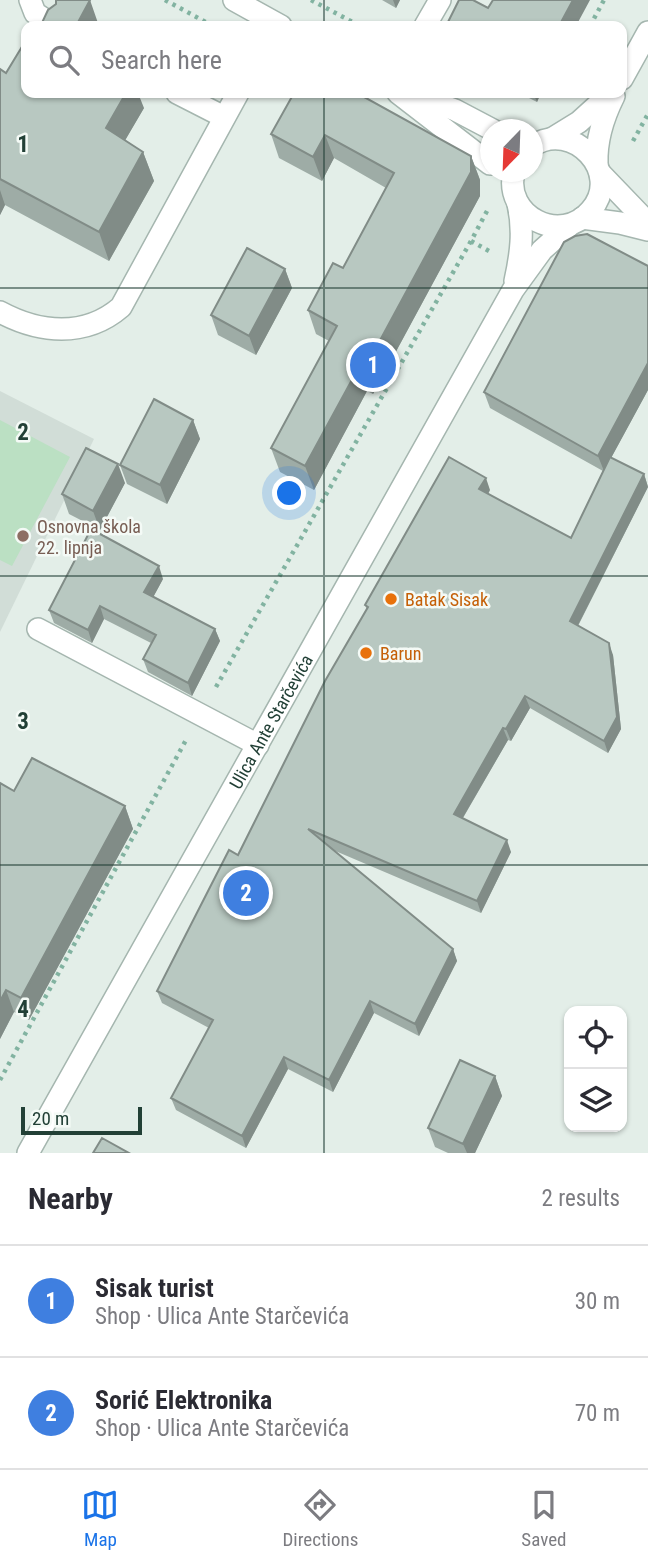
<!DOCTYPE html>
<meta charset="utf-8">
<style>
:root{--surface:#fff;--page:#f2f2f3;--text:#2b2b33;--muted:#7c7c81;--line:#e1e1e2;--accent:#1a73e8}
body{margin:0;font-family:"Roboto Condensed",sans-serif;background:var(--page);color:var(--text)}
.controls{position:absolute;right:21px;bottom:21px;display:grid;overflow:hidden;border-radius:14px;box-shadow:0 2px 5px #0004}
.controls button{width:63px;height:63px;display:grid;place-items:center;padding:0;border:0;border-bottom:2px solid var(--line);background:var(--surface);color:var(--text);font:35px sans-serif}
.compass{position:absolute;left:480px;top:119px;width:63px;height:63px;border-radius:50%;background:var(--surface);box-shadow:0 2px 5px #0004;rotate:203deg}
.scale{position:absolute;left:21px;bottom:18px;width:121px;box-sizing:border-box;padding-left:7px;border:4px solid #224036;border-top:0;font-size:19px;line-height:24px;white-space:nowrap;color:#224036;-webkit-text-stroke:5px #f4faf6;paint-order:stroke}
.you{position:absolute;left:290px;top:494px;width:24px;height:24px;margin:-18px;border:5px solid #fff;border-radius:50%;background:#1a73e8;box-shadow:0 0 0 10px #1a73e833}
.badge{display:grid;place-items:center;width:46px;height:46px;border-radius:50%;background:var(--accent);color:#fff;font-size:23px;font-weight:700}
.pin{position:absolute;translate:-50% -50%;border:4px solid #fff;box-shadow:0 2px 7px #0006}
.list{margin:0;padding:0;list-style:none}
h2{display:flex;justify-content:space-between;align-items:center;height:91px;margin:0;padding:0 28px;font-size:30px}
h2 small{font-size:23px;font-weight:400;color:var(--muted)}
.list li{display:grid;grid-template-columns:46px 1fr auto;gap:21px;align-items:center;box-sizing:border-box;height:112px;padding:0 28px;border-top:2px solid var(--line)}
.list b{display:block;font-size:26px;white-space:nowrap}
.list p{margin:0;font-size:23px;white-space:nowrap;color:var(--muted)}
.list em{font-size:23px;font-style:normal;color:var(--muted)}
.icon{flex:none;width:38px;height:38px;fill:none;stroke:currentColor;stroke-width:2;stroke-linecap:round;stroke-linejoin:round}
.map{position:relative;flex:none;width:648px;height:1153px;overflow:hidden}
.search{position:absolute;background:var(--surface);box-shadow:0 2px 5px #0004;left:21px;right:21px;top:21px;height:77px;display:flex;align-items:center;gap:18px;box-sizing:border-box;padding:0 24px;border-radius:14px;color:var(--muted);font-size:26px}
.sheet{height:315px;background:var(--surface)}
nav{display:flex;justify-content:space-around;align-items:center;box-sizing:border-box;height:98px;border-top:2px solid var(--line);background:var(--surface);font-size:19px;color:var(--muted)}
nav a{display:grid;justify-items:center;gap:4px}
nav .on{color:var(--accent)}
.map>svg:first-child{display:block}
.built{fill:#d1ddd7}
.green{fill:#bbe0c3}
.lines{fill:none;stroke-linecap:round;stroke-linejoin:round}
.lane-casing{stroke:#a5b6af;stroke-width:24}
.street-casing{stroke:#a5b6af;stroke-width:24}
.path{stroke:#82b3a1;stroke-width:4.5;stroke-dasharray:3.5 5;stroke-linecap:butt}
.lane{stroke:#fff;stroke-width:21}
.street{stroke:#fff;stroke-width:21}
.wall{fill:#9eaca6}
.shaded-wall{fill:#818c87}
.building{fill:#b8c8c1;stroke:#818c87;stroke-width:2}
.grid{fill:none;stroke:#224036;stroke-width:2;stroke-opacity:0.55}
.education-dot{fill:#8d6e63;stroke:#f4faf6;stroke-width:2.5}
.food-dot{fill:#e8710a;stroke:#f4faf6;stroke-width:2.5}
.labels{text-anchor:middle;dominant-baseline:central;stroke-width:5;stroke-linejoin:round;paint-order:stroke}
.education-label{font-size:18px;fill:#785e54;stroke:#f4faf6;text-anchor:start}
.food-label{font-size:18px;fill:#c56008;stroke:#f4faf6;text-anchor:start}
.street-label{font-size:18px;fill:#224036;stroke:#f4faf6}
.grid-label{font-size:23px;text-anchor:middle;font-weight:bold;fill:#224036;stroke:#f4faf6;stroke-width:5;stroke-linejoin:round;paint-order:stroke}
</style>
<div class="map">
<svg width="648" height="1153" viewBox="0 0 648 1153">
<rect width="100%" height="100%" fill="#e3eee8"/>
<path class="built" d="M 0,391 L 94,439 L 0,632 Z"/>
<path class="green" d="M 0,420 L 70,457 L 12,566 L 0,560 Z"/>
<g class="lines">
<g class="lane-casing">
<path id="lane" d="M 30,0 L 35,13 L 55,26
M 425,26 L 440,0
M 177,93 L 224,117
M 0,312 C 39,333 85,338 121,307 L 238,93
M 38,629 L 258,745"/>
</g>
<g class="street-casing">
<g id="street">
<path d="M 234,0 L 281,26"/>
<path d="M 622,79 L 648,32"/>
<path d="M 398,93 L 490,164"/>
<path d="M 409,93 L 455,110 L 493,130"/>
<path d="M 553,138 L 579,122 L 611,93"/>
<path d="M 597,164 C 596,139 603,118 614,96"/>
<path d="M 514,172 C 503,216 561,246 591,210 C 623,173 573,119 532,146"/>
<path d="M 600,173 L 648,223"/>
<path d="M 582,218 L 620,223 L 648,230"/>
<path d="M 515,281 C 521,254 524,230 518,204"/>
<path id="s1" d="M 28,1153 L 513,290 L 542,250 L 570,225"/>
</g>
</g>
<path class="path" d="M 165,0 L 213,26
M 311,0 L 360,26
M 590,26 L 604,0
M 633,141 L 648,114
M 487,211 L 471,241 L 489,251
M 216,687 L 471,241
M 0,1080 L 186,740"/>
<use href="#lane" class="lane"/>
<use href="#street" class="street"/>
</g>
<path class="wall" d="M 382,0 L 400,0 L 396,8 Z
M 0,69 L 6,73 L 144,108 L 125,140 L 143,152 L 154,181 L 109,261 L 5,205 L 0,215 Z
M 294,93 L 471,156 L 480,180 L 480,196 L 373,394 L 367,391 L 314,490 L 280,472 L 271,448 L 329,341 L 316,334 L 308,310 L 343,268 L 386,188 L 334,158 L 322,181 L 279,158 L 271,134 Z
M 519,93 L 541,93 L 537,102 Z
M 648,266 L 648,390 L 611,458 L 644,474 L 648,487 L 578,626 L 613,655 L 621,729 L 608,753 L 530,708 L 511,741 L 508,740 L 463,818 L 511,852 L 481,913 L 333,850 L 453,949 L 457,961 L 419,1036 L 374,1013 L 333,1092 L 288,1069 L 246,1148 L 176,1110 L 171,1098 L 209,1028 L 162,1003 L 157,991 L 238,855 L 367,610 L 365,605 L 490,490 L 488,494 L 571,538 L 603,471 L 490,408 L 484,392 Z
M 285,269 L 292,288 L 256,355 L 218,335 L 211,315 Z
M 193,420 L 200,439 L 167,504 L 127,484 L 120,465 Z
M 125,483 L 100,530 L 69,514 L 62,494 Z
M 163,579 L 153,597 L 215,629 L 220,641 L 192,696 L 148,672 L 143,659 L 151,643 L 104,619 L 92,643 L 54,623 L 49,610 Z
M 0,783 L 14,791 L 125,806 L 133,829 L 29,1020 L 14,1012 L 0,1039 Z
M 495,1076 L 502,1096 L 475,1153 L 448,1153 L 435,1147 L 428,1128 Z"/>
<path class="shaded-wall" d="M 90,0 L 99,26 L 76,26 Z
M 393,0 L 400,0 L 396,8 Z
M 573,0 L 590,0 L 576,26 L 559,26 Z
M 126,93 L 138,93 L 144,108 L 116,156 L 106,128 Z
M 533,93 L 541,93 L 537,102 Z
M 325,135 L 334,158 L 322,181 L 313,157 Z
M 143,152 L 154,181 L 109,261 L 99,232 Z
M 471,156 L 480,180 L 480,196 L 373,394 L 364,370 Z
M 0,190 L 5,205 L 0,215 Z
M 285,269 L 292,288 L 256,355 L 249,336 Z
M 648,363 L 648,390 L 604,471 L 598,456 Z
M 359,367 L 367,391 L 314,490 L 305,466 Z
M 193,420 L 200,439 L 167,504 L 160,485 Z
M 118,464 L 125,483 L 100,530 L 93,511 Z
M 644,474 L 648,487 L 574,633 L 570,621 Z
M 486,478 L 490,490 L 484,501 L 479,489 Z
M 159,566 L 163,579 L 149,605 L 144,592 Z
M 100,606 L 104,619 L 92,643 L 88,630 Z
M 215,629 L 220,641 L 192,696 L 188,683 Z
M 609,643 L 613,655 L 621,729 L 608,753 L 604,741 Z
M 525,696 L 530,708 L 511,741 L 506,729 Z
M 503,728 L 508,740 L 458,826 L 454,814 Z
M 125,806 L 133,829 L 29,1020 L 21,998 Z
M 507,840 L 511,852 L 481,913 L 477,901 Z
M 453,949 L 457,961 L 419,1036 L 415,1024 Z
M 6,990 L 14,1012 L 0,1039 L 0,1001 Z
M 370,1001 L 374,1013 L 333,1092 L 329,1080 Z
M 284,1057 L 288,1069 L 246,1148 L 242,1136 Z
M 495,1076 L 502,1096 L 475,1153 L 467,1153 L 463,1144 Z"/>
<path class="building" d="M 56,0 L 90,0 L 76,26 L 35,26 L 37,23 L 41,25 L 48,10 L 56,4 Z
M 459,0 L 473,0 L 488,8 L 493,0 L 573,0 L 559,26 L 446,26 Z
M 26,40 L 26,93 L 126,93 L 106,128 L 143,152 L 99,232 L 0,179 L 0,69 L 6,73 Z
M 294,93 L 357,93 L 471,156 L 471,172 L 364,370 L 359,367 L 305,466 L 271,448 L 337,326 L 308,310 L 333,263 L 343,268 L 394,173 L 325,135 L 313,157 L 271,134 Z
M 587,234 L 648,266 L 648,363 L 598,456 L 484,392 L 564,242 L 575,236 Z
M 247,248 L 285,269 L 249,336 L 211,315 Z
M 154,399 L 193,420 L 160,485 L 120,465 Z
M 86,448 L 118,464 L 93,511 L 62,494 Z
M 449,457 L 486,478 L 479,489 L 571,538 L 610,457 L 644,474 L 570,621 L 609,643 L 617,717 L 604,741 L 525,696 L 506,729 L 503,728 L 454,814 L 507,840 L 477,901 L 308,829 L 453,949 L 415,1024 L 370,1001 L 329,1080 L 284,1057 L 242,1136 L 171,1098 L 213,1020 L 157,991 L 229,850 L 238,855 L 325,681 L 368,607 L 365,605 Z
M 91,529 L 159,566 L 144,592 L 215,629 L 188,683 L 143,659 L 156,635 L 100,606 L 88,630 L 49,610 Z
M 32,758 L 125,806 L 21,998 L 6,990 L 0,1001 L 0,783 L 14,791 Z
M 460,1060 L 495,1076 L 463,1144 L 428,1128 Z
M 102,1138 L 129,1153 L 93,1153 Z"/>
<path class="grid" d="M 324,0 L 324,26M 324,93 L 324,1153M 0,288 L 648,288M 0,576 L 648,576M 0,865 L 648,865"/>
<circle class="education-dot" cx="23" cy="536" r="7"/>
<g class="food-dot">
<circle cx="391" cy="599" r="7"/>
<circle cx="366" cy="653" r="7"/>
</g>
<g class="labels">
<g class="education-label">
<text x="37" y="526">Osnovna škola<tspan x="37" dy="21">22. lipnja</tspan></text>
</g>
<g class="food-label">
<text x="405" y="599">Batak Sisak</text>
<text x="380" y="653">Barun</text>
</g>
<g class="street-label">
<text stroke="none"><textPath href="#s1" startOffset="495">Ulica Ante Starčevića</textPath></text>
</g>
</g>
<g class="grid-label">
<text x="23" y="152">1</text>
<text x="23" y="440">2</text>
<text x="23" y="729">3</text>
<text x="23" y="1017">4</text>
</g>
</svg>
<div class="controls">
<button><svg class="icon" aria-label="locate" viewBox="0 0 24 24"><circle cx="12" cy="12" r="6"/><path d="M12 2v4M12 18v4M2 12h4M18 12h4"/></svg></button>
<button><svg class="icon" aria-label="layers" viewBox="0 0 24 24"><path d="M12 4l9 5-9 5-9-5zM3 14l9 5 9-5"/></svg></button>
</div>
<svg class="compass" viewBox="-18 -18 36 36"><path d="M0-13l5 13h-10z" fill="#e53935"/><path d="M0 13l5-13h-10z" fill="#7c7c81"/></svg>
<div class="scale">20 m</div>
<div class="you"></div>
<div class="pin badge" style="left:373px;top:365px;background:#3f7fe0">1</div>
<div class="pin badge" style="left:246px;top:893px;background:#3f7fe0">2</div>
<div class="search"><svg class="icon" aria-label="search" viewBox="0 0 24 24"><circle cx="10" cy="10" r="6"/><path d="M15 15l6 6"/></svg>Search here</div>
</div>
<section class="sheet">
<h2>Nearby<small>2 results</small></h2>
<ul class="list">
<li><span class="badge" style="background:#3f7fe0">1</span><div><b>Sisak turist</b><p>Shop · Ulica Ante Starčevića</p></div><em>30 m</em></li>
<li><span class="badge" style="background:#3f7fe0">2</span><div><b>Sorić Elektronika</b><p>Shop · Ulica Ante Starčevića</p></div><em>70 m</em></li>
</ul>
</section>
<nav>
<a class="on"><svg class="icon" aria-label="map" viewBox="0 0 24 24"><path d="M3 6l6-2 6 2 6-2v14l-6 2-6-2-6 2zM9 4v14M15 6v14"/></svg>Map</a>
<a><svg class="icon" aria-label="directions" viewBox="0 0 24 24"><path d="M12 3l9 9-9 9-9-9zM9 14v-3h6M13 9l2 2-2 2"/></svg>Directions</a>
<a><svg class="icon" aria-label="saved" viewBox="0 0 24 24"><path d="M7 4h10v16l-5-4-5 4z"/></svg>Saved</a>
</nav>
